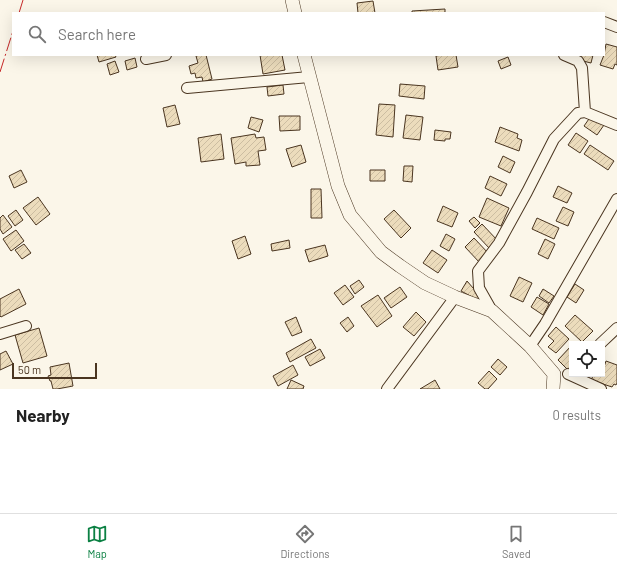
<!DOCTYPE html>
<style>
:root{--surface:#fff;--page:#f2f2f2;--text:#222;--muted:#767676;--line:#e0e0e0;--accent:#0b8043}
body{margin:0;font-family:Barlow,sans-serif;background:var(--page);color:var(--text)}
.controls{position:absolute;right:12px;bottom:12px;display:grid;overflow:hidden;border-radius:0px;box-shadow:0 4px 16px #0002}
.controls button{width:36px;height:36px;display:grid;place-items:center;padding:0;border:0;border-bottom:1px solid var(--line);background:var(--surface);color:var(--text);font:20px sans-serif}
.scale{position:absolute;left:12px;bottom:10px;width:85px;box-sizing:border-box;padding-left:4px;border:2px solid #4a3520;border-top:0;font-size:11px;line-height:14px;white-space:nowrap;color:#4a3520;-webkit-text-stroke:3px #fbf6e9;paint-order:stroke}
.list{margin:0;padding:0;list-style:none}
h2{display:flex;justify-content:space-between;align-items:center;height:52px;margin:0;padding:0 16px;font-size:17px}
h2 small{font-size:13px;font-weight:400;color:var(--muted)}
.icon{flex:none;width:22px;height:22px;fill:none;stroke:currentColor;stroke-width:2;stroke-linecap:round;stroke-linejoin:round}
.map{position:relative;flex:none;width:617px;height:389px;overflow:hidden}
.search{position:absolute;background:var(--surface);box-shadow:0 4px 16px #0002;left:12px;right:12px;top:12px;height:44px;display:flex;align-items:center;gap:10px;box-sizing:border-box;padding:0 14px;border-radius:0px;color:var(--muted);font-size:15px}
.sheet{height:124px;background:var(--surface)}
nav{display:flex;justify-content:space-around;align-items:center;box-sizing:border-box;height:56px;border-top:1px solid var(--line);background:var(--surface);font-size:11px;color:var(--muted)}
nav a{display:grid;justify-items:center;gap:2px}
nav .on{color:var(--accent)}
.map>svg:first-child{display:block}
.building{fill:url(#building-hatch);stroke:#4a3520}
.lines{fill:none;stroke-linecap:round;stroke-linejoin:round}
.minor-casing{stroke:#4a3520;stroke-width:12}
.tertiary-casing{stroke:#4a3520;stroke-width:14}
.minor{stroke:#fbf6e9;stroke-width:10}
.tertiary{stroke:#fbf6e9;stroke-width:13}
.power{stroke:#c62828;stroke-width:1;stroke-dasharray:14 3 2 3;stroke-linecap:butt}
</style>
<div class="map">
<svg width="617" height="389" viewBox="0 0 617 389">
<defs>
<pattern id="building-hatch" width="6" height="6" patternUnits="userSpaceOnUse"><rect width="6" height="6" fill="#ecdcbc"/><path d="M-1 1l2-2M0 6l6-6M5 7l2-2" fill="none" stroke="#ccbda1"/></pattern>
</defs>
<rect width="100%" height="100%" fill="#fbf6e9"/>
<path class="building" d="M 373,1 L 375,13 L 358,13 L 357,3 Z
M 445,9 L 445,13 L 412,13 L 412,11 Z
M 606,44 L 617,47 L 617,65 L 615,64 L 613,69 L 600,65 L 604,55 Z
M 97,55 L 115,55 L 116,57 L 99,62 Z
M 201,55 L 206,55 L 212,79 L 203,82 L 202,77 L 196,78 L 195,73 L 191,74 L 189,66 L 198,63 L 196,56 Z
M 260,55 L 282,55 L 285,70 L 263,74 Z
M 442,55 L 456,55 L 458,67 L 438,70 L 436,56 Z
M 580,55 L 593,55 L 591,63 L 579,60 Z
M 508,57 L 511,65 L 501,69 L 498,61 Z
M 135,58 L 137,67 L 127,70 L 125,61 Z
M 115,61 L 119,72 L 110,75 L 107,64 Z
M 400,84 L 425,86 L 424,99 L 399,96 Z
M 283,85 L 284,94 L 268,96 L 267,87 Z
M 379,104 L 395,105 L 393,137 L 376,135 Z
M 175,105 L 180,124 L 167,127 L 163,108 Z
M 406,115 L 423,117 L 420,140 L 403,138 Z
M 279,116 L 300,116 L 300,130 L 280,131 Z
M 591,116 L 604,125 L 597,135 L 584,126 Z
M 251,117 L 263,120 L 259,132 L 248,128 Z
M 500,127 L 518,134 L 517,138 L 522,140 L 519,151 L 495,142 Z
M 435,130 L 451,132 L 450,139 L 445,139 L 445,141 L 434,140 Z
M 576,133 L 588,141 L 580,153 L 568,145 Z
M 221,134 L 224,159 L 201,162 L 198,138 Z
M 255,134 L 256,138 L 264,137 L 266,150 L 258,151 L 260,165 L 246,166 L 246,162 L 235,164 L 231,138 Z
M 301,145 L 306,162 L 292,167 L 286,149 Z
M 590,145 L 614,161 L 608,170 L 584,154 Z
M 503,156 L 515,162 L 510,173 L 498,167 Z
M 404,166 L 413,166 L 412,182 L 403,181 Z
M 21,170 L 27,182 L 14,188 L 9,176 Z
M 370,170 L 385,170 L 385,181 L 370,181 Z
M 490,176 L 507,184 L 501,196 L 485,188 Z
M 558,186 L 572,193 L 567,203 L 553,197 Z
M 311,189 L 321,189 L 322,218 L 311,218 Z
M 38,197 L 50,214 L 36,225 L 23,208 Z
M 487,198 L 509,208 L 501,226 L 479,217 Z
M 443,206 L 458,213 L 452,227 L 437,221 Z
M 563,207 L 574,212 L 568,226 L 556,221 Z
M 16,210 L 23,220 L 15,226 L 8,216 Z
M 394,210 L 411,228 L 401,238 L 384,219 Z
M 3,215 L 12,227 L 3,234 L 0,229 L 0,218 Z
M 474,217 L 480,223 L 475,228 L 469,221 Z
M 537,218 L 559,228 L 554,239 L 532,229 Z
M 482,224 L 498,241 L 490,249 L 474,232 Z
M 16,230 L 24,241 L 11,251 L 3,239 Z
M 446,234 L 455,239 L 449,251 L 440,246 Z
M 245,236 L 251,254 L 238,259 L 232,241 Z
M 474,238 L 489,254 L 480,263 L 465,247 Z
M 545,239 L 555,244 L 548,259 L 538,254 Z
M 289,240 L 290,248 L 272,251 L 271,244 Z
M 24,244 L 31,253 L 22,259 L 15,250 Z
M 325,245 L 328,256 L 309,262 L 305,250 Z
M 432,250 L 447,260 L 438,273 L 423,263 Z
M 519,277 L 532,283 L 523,302 L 510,296 Z
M 359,280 L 364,287 L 355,294 L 350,286 Z
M 467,281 L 480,296 L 478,300 L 461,291 Z
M 575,284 L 584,290 L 576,303 L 567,297 Z
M 345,285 L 354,297 L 343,305 L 334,293 Z
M 400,287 L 407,297 L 391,308 L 384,298 Z
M 19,289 L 26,304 L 1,317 L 0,316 L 0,299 Z
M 543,289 L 554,296 L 549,303 L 539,296 Z
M 378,295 L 392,316 L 377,327 L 361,306 Z
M 537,297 L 549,304 L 543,315 L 531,307 Z
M 416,312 L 426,322 L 414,336 L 403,327 Z
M 575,315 L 593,331 L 582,342 L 565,326 Z
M 296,317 L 302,332 L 292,336 L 285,322 Z
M 348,317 L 354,326 L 347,332 L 340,323 Z
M 556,327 L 569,339 L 556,353 L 548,347 L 554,341 L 548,336 Z
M 39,328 L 47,356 L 23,363 L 15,335 Z
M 311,339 L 316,348 L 290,362 L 286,353 Z
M 571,346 L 572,347 L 572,366 L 568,370 L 558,360 Z
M 320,349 L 325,358 L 310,366 L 305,357 Z
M 6,351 L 13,364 L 0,370 L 0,354 Z
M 498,359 L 507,367 L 500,375 L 491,367 Z
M 606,361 L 617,365 L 617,383 L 616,385 L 614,384 L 612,387 L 591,380 L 594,374 L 602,374 L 602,370 L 603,370 Z
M 69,363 L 73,386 L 57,389 L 53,389 L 51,381 L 50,381 L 48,376 L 51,375 L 50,367 Z
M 293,365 L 298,375 L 278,386 L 273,376 Z
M 489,371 L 497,379 L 488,389 L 485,389 L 478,383 Z
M 291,380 L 304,386 L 303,389 L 287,389 Z
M 435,380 L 440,389 L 420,389 Z"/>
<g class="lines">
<g class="minor-casing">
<path id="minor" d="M 604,22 L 617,27
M 564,55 L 578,61 L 582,68 L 585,112
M 146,59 L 166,55
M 187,88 L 309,77
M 492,311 L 479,288 L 478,271 L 499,243 L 527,192 L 554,139 L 578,113 L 585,112 L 617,125
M 0,334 L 26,326
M 600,344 L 617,328
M 530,346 L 545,324 L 617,199
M 568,374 L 601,389
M 387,389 L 455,297"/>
</g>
<g class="tertiary-casing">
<path id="tertiary" d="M 292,0 L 295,13
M 304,55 L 338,186 L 350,215 L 381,252 L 400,266 L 425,283 L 455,297 L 492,311 L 530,346 L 554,374 L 553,389"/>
</g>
<use href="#minor" class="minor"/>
<use href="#tertiary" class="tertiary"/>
<path class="power" d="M 19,13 L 23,0
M 0,72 L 13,31"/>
</g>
</svg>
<div class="controls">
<button><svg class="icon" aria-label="locate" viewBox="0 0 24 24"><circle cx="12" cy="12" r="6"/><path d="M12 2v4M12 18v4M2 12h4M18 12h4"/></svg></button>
</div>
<div class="scale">50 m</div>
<div class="search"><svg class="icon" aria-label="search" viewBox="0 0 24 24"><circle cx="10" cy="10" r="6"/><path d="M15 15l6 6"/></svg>Search here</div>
</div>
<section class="sheet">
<h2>Nearby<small>0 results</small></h2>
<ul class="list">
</ul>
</section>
<nav>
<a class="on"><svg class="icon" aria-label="map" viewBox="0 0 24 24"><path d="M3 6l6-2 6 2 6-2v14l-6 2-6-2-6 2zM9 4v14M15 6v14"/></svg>Map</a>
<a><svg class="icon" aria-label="directions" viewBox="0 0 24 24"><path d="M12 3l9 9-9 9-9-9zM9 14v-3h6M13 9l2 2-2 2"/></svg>Directions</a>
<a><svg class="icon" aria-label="saved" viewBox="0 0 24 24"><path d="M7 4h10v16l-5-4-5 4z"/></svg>Saved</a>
</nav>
